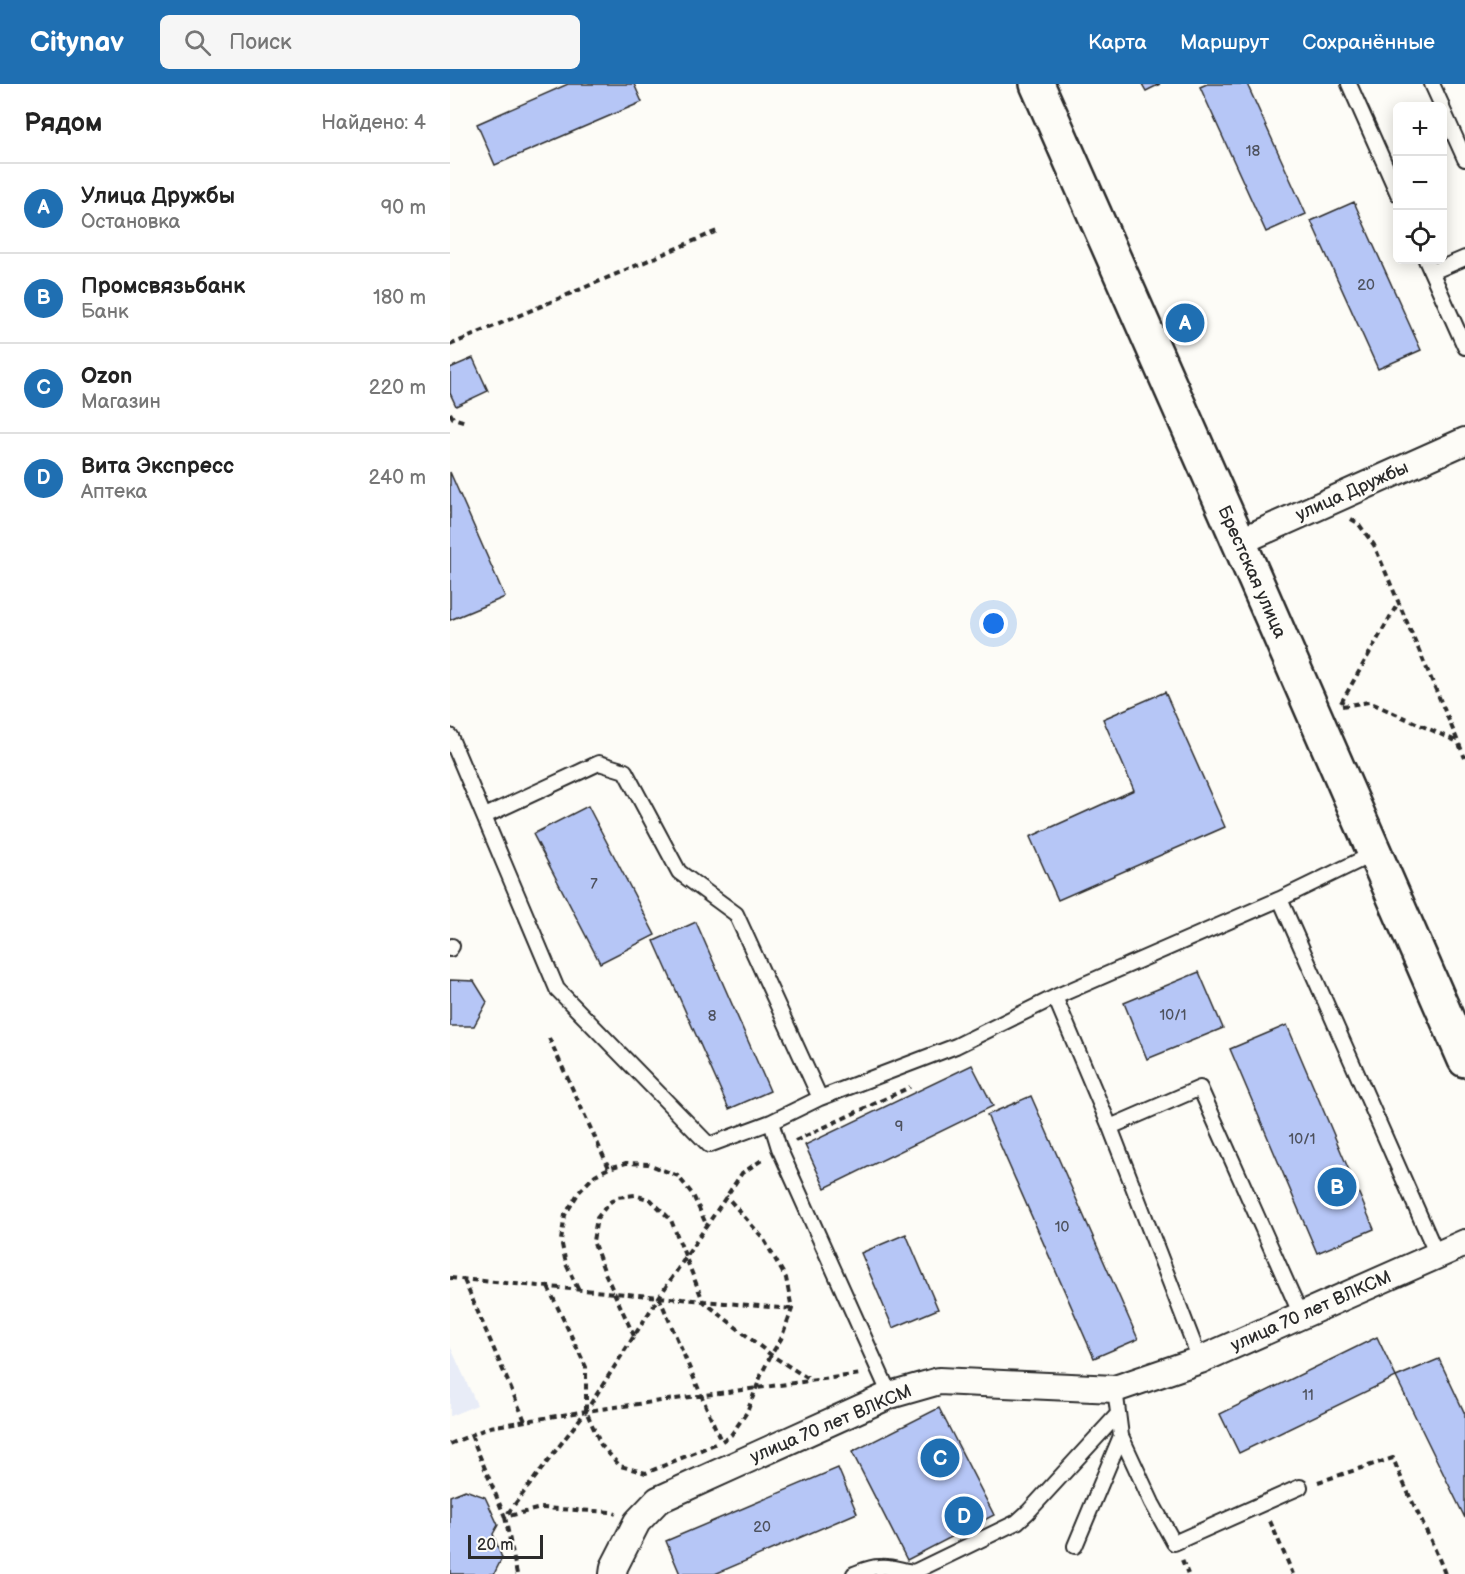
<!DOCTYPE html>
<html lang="ru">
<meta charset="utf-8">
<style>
:root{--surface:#fff;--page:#f6f6f6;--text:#222;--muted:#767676;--line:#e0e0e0;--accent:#1f6fb2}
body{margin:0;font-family:"Balsamiq Sans",sans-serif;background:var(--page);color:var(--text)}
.controls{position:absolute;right:18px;top:18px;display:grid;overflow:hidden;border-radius:9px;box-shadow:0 3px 15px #0003}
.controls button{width:54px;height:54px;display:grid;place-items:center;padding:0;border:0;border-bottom:2px solid var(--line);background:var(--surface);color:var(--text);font:30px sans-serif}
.scale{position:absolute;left:18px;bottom:15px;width:75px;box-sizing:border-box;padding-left:6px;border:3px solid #2b2b2b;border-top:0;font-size:16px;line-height:21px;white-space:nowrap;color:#2b2b2b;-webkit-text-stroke:4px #fdfcf7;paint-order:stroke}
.you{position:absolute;left:544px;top:540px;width:21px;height:21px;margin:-15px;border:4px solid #fff;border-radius:50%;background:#1a73e8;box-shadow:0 0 0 9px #1a73e833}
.badge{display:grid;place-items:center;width:39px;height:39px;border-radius:50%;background:var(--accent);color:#fff;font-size:20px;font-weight:700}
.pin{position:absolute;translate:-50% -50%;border:3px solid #fff;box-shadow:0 2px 6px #0006}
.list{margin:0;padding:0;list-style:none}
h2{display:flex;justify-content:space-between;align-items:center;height:78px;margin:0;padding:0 24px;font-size:26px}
h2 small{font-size:20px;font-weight:400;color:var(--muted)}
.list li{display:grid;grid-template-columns:39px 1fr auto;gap:18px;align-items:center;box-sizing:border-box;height:90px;padding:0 24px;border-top:2px solid var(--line)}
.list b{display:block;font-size:22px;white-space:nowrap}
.list p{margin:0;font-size:20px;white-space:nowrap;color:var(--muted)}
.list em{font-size:20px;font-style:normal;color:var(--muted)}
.icon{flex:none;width:33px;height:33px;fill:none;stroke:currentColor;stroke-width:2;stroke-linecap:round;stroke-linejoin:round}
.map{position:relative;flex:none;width:1015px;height:1490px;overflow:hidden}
header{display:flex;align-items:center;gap:36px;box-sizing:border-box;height:84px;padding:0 30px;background:var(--accent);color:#fff}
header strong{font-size:28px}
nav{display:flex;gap:33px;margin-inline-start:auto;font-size:21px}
.search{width:420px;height:54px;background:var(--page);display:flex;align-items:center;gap:15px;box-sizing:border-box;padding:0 21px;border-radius:9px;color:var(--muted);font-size:22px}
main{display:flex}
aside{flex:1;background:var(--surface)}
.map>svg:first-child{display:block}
.built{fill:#e8ecf7}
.building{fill:#b6c6f6;stroke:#2b2b2b;stroke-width:1.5}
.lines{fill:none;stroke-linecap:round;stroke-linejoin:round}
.lane-casing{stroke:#2b2b2b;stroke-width:18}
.street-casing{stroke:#2b2b2b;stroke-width:30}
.secondary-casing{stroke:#2b2b2b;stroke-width:38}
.path{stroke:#2b2b2b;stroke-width:4;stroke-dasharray:6 4.5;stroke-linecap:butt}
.lane{stroke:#fdfcf7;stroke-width:14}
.street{stroke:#fdfcf7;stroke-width:26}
.secondary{stroke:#fdfcf7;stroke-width:33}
.labels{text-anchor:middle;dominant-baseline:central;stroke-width:5;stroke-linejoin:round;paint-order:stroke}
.number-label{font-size:15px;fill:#4e525e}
.street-label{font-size:18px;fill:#2b2b2b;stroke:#fdfcf7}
</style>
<header>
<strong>Citynav</strong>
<div class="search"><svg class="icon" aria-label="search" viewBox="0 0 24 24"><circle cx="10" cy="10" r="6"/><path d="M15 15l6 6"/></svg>Поиск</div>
<nav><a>Карта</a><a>Маршрут</a><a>Сохранённые</a></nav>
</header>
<main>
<aside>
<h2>Рядом<small>Найдено: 4</small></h2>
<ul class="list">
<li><span class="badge">A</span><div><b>Улица Дружбы</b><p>Остановка</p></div><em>90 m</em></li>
<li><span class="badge">B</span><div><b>Промсвязьбанк</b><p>Банк</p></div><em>180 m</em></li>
<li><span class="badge">C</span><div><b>Ozon</b><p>Магазин</p></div><em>220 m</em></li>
<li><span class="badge">D</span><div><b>Вита Экспресс</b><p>Аптека</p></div><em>240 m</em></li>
</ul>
</aside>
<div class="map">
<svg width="1015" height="1490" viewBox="0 0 1015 1490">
<rect width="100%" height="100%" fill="#fdfcf7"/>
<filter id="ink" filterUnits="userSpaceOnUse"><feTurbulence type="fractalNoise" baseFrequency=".0167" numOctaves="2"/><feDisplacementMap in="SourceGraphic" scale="12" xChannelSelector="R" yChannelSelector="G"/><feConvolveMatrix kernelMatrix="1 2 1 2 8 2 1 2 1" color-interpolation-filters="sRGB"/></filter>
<g filter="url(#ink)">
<path class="built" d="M 0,1262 L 27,1321 L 0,1332 Z"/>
<path class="building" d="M 118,0 L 184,0 L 192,18 L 45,81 L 27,40 Z
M 692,0 L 710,0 L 696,7 Z
M 757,0 L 797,0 L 856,130 L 816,148 L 750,3 Z
M 904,118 L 971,266 L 928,285 L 861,137 Z
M 23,274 L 38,307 L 6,322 L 0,309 L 0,284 Z
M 0,388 L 55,513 L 0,536 Z
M 715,608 L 775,743 L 608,816 L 580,753 L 684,706 L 653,635 Z
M 138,722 L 205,851 L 150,879 L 83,750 Z
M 246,838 L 320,1007 L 279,1025 L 204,857 Z
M 749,888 L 773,944 L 697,975 L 674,919 Z
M 0,896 L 24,897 L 37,918 L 24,942 L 0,942 Z
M 837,941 L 924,1145 L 867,1169 L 780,965 Z
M 522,981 L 543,1022 L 375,1104 L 355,1061 Z
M 581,1012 L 688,1255 L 644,1274 L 537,1031 Z
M 456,1150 L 488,1225 L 443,1244 L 411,1169 Z
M 927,1253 L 946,1293 L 789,1369 L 770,1330 Z
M 989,1275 L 1015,1330 L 1015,1434 L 946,1293 Z
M 489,1324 L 544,1431 L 457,1476 L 402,1368 Z
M 388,1384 L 407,1429 L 265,1490 L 230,1490 L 216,1457 Z
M 15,1406 L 35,1413 L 48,1441 L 43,1450 L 52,1474 L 44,1490 L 0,1490 L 0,1412 Z"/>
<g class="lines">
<g class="lane-casing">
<path id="lane" d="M 899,0 L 948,110
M 982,0 L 992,22
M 992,24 L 1015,75
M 976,176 L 1015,263
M 982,188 L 1015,174
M 0,652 L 107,905 L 259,1061 L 321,1038 L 329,1064 L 440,1311
M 35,732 L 149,679 L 175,687 L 229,788 L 286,830 L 370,1014
M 830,815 L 987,1171
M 0,865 L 2,862
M 605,913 L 660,1043 L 750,1276
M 321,1038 L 370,1014 L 506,962 L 605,913 L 830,815 L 925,769
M 660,1043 L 750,1004 L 851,1231
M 665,1305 L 671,1352 L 702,1419 L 724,1459 L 850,1403
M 625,1462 L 671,1352
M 404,1490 C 412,1487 420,1483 429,1483 C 440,1481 453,1487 464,1488 L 567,1438 L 578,1428 L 668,1330"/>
</g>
<g class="street-casing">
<path id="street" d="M 789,458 L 1015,357
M 163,1490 L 164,1483 L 187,1438 L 208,1416 L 440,1311 L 489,1297 L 665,1305 L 750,1276 L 1015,1159"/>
</g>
<g class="secondary-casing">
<path id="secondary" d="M 587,0 L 789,458 L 1015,976"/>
</g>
<path class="path" d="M 0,261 L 267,147
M 0,329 L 3,334 L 16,338
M 901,435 L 908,439 L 924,461 L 1015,674
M 891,619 L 948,519
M 892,622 L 919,618 L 1008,658
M 99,954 L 159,1084
M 345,1057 L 460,1003
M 0,1194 L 342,1225
M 14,1196 L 75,1337
M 98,1203 L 136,1283 L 136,1327 L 151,1361 L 170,1382 L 196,1389 L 265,1360
M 128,1205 L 116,1180 L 111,1156 L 115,1131 L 129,1108 L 145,1091 L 159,1084 L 176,1079 L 198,1080 L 228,1092 L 243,1111 L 256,1140
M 209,1213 L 271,1357
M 184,1252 L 155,1189 L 143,1157 L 147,1134 L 159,1119 L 167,1113 L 185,1111 L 201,1116 L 221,1136 L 253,1217 L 321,1271 L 362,1297
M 21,1351 L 55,1433 L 91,1424 L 161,1428 L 166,1430
M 272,1357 L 281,1351 L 297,1328 L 312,1289 L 321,1271 L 331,1255 L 342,1225 L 336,1194 L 313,1154 L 276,1112
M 0,1360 L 40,1343 L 136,1327 L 411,1290
M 868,1398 L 943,1374 C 958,1413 980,1450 995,1490
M 820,1437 L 843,1490
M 732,1476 L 738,1490
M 67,1490 L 55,1433 L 136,1327 L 209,1213 L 292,1089 L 315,1074"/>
<use href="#lane" class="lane"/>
<use href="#street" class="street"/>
<use href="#secondary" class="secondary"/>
</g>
</g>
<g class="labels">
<g class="number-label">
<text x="803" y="67">18</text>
<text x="916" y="201">20</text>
<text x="144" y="800">7</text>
<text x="723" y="931">10/1</text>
<text x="262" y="932">8</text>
<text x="449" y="1042">9</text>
<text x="852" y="1055">10/1</text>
<text x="612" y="1143">10</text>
<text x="858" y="1311">11</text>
<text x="312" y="1443">20</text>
</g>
<g class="street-label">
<text transform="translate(902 407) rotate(-24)">улица Дружбы</text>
<text transform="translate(802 488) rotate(66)">Брестская улица</text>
<text transform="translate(861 1227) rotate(-24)">улица 70 лет ВЛКСМ</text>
<text transform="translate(381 1340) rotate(-23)">улица 70 лет ВЛКСМ</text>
</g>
</g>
</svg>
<div class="controls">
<button>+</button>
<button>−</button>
<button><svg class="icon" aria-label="locate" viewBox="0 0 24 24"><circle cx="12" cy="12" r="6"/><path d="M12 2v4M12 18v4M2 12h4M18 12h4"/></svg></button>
</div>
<div class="scale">20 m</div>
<div class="you"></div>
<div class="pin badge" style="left:735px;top:239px">A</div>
<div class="pin badge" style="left:887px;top:1103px">B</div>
<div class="pin badge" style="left:490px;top:1374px">C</div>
<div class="pin badge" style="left:514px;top:1432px">D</div>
</div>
</main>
